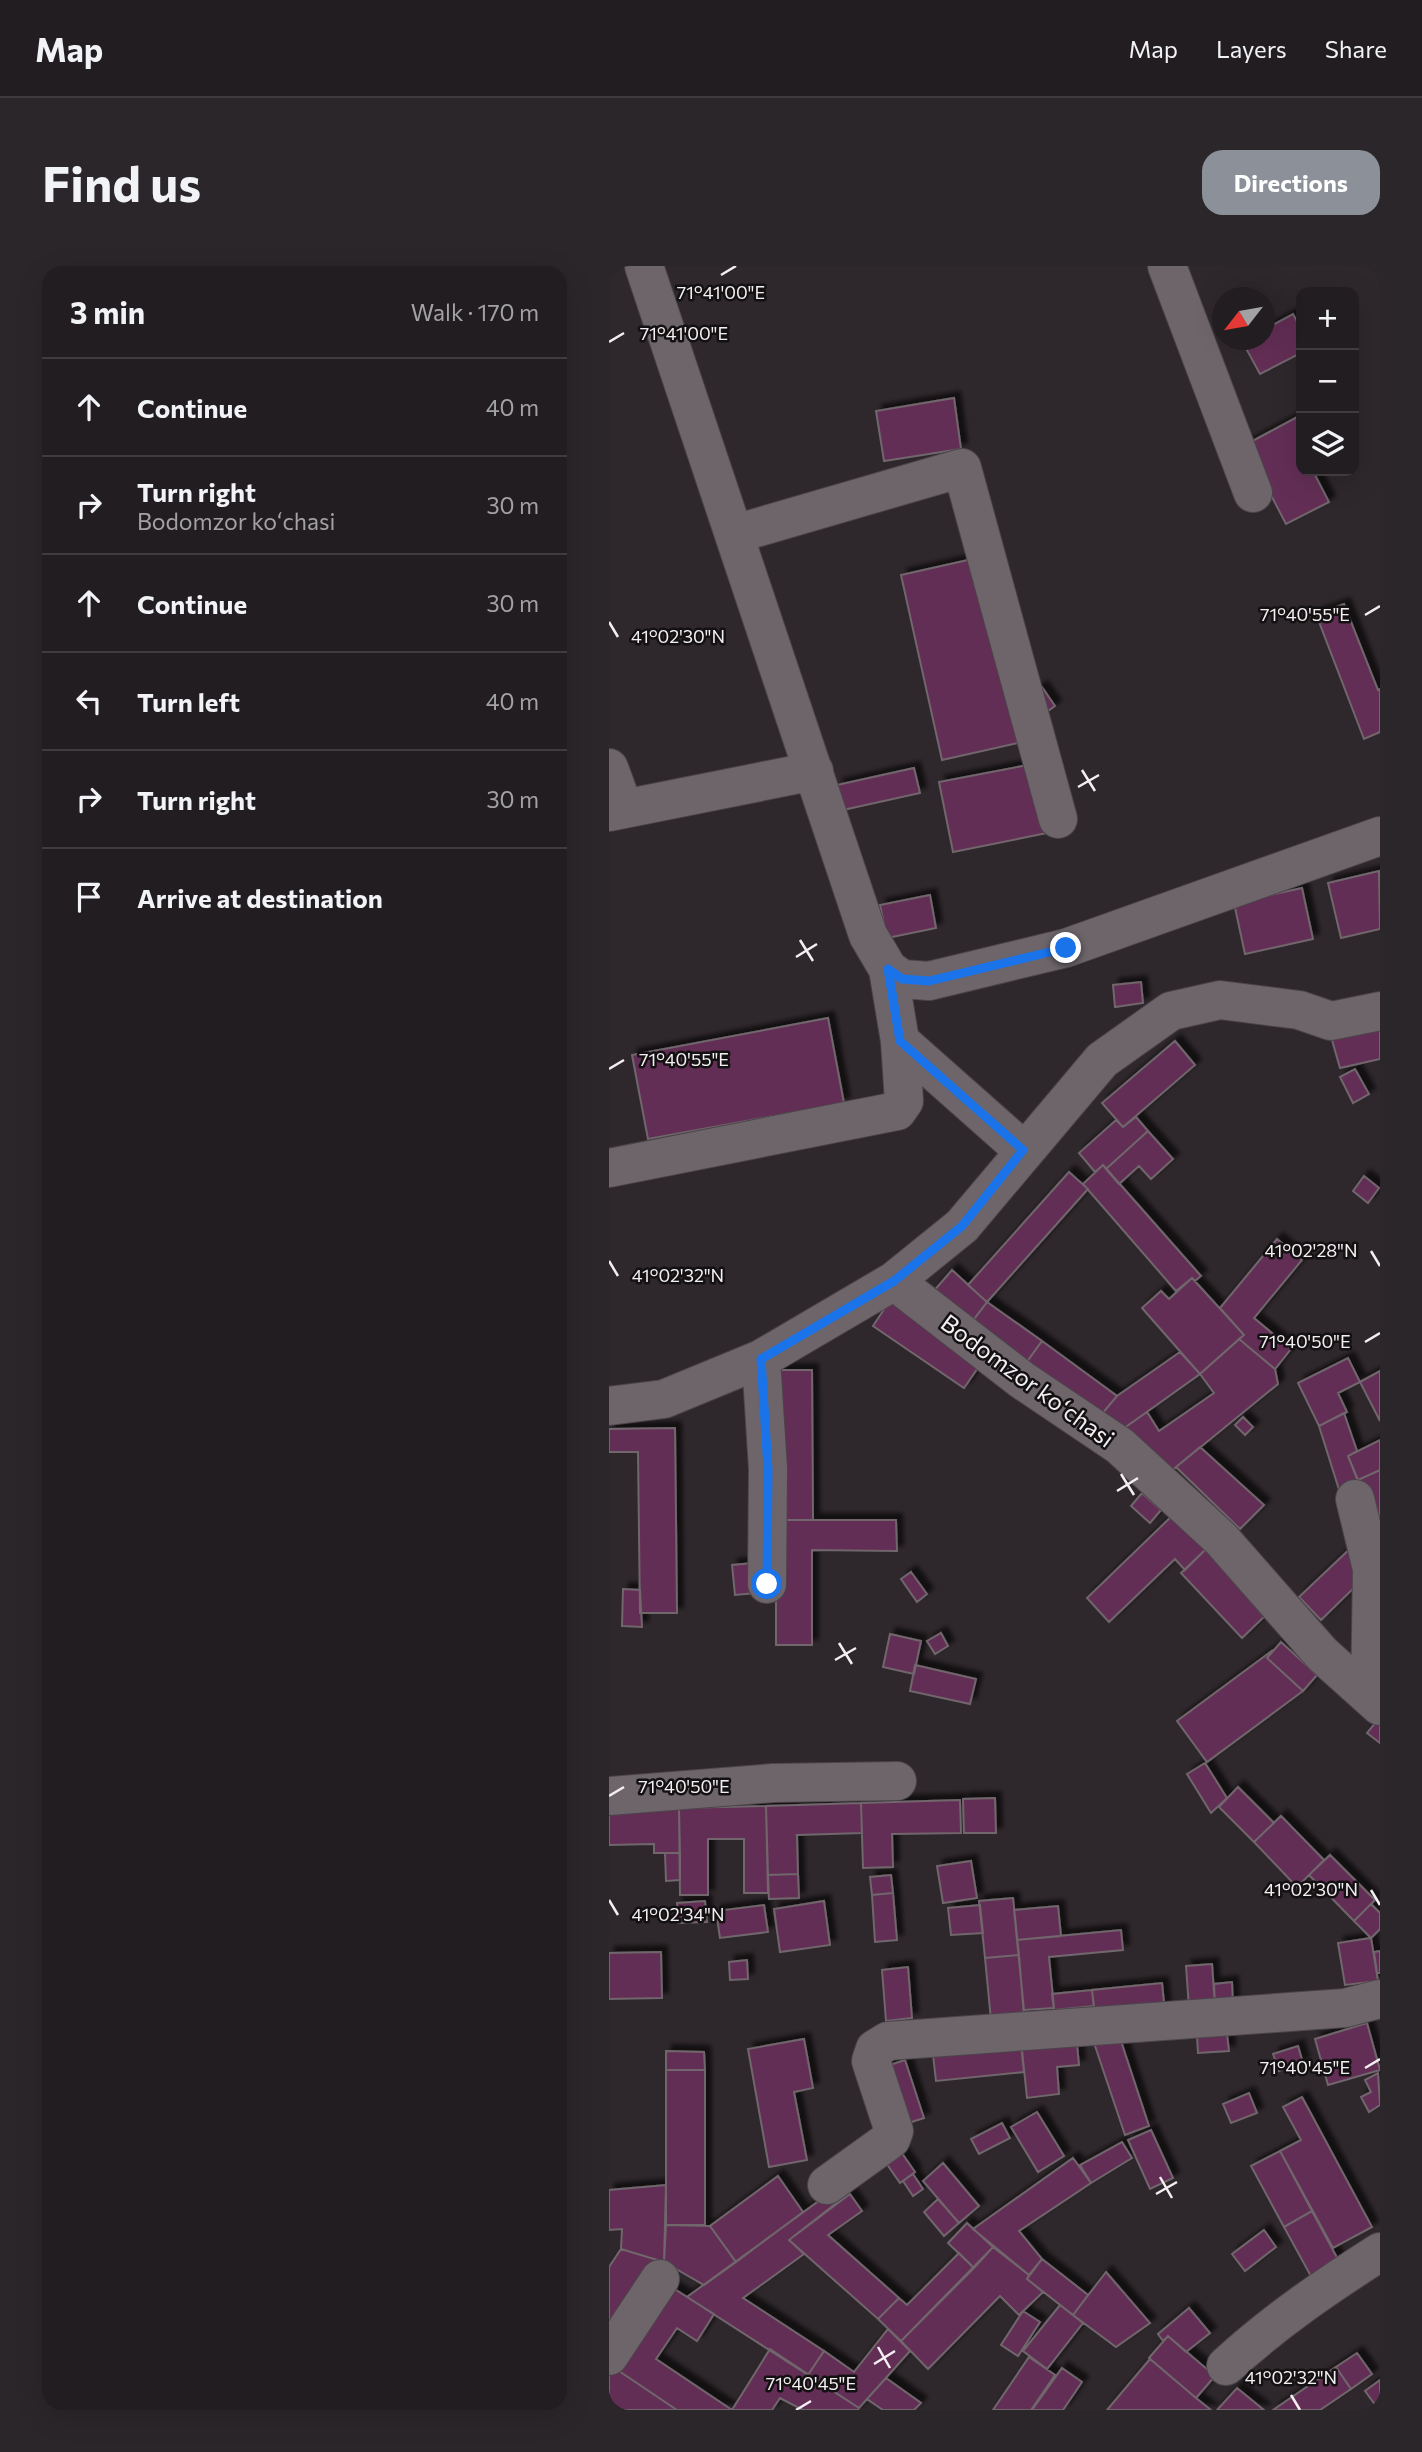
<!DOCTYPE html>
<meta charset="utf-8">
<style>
:root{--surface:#221d20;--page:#2a2629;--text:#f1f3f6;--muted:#a2a2a5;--line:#3f3b3e;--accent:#8c9099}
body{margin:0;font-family:Commissioner,sans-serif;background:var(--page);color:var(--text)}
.controls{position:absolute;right:21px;top:21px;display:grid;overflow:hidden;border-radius:14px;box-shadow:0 7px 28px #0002}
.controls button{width:63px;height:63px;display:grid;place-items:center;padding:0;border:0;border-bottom:2px solid var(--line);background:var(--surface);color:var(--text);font:35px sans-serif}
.compass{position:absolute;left:603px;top:21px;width:63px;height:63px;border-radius:50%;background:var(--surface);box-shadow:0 7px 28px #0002;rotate:239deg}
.stop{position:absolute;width:21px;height:21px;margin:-16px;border:5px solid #1a73e8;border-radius:50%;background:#fff}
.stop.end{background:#1a73e8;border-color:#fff;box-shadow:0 2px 7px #0008}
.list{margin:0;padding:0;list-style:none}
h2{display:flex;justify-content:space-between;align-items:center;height:91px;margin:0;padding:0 28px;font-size:30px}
h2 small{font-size:23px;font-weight:400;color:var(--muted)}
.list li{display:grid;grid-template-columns:46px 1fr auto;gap:21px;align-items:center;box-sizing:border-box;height:98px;padding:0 28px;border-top:2px solid var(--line)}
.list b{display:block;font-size:26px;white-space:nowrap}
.list p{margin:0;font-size:23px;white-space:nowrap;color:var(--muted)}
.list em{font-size:23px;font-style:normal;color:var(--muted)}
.icon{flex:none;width:38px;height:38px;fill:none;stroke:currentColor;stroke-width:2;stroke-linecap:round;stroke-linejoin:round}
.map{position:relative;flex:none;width:771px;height:2144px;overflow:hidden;border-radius:21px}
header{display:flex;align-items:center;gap:42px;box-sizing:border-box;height:98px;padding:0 35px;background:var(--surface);border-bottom:2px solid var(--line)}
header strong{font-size:33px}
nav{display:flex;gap:38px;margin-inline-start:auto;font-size:24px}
.intro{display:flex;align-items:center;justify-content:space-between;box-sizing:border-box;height:168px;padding:0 42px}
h1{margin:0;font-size:49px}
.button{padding:18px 32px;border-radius:21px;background:var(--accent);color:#fff;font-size:24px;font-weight:700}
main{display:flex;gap:42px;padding:0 42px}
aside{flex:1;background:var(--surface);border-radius:21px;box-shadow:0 7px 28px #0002}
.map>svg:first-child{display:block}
.building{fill:#642d54;stroke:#6f666c;stroke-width:2;filter:url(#shadow)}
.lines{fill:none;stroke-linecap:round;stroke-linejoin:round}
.minor-casing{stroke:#4b4549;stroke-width:40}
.minor{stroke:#6d656a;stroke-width:38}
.route{stroke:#1a73e8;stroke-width:9}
.ticks{fill:none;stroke:#f3eef1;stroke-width:2.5}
.labels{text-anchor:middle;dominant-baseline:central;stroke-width:5;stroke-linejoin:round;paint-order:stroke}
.street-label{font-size:24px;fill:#f3eef1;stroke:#141113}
.ticks-label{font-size:18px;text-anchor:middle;fill:#f3eef1;stroke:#141113;stroke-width:5;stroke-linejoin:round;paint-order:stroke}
</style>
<header>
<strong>Map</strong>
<nav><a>Map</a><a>Layers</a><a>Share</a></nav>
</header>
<div class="intro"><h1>Find us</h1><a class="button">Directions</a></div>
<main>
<aside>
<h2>3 min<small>Walk · 170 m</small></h2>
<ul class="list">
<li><svg class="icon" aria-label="ahead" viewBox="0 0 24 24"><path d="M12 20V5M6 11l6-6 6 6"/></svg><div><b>Continue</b></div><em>40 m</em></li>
<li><svg class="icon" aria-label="right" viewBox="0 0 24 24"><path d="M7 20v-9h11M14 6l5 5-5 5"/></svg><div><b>Turn right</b><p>Bodomzor koʻchasi</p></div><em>30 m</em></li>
<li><svg class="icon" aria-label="ahead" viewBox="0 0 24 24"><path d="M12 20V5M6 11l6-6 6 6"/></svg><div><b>Continue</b></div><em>30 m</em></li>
<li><svg class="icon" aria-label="left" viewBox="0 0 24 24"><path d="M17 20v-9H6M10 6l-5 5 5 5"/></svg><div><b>Turn left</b></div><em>40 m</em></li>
<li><svg class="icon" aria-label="right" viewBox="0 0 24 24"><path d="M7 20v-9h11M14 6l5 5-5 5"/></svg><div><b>Turn right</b></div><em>30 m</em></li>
<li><svg class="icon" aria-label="arrive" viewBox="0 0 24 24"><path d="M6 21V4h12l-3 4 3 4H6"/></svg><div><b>Arrive at destination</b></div></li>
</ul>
</aside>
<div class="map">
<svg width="771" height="2144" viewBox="0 0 771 2144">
<defs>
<filter id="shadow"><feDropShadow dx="6" dy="-6" stdDeviation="2" flood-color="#0009"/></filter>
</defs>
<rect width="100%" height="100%" fill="#2e272b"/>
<path class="building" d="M 684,48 L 692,63 L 692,87 L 651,108 L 633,75 L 656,74 L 656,63 Z
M 345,132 L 352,183 L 275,195 L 267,145 Z
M 692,149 L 692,205 L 704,205 L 720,236 L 677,258 L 636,179 Z
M 368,292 L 409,477 L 333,494 L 292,309 Z
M 735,338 L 769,424 L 771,423 L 771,466 L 755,473 L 707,348 Z
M 433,421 L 446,440 L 432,450 L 419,429 Z
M 424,498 L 438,567 L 344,586 L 330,516 Z
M 305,502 L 311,527 L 234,544 L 228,519 Z
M 770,605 L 771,663 L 732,672 L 719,617 Z
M 693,622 L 704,673 L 636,688 L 625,637 Z
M 321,629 L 327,662 L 278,672 L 271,639 Z
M 532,716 L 534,737 L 506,741 L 504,719 Z
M 219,752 L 235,837 L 39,873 L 23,789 Z
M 771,755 L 771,793 L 731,802 L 721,767 Z
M 566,775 L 586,799 L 514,861 L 493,837 Z
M 746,803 L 760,828 L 744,837 L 731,811 Z
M 527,851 L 539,865 L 497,903 L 494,899 L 486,906 L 470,887 L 507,854 L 514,861 Z
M 539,865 L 564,893 L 542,913 L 530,900 L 510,918 L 497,903 Z
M 494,899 L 592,1010 L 586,1015 L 583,1012 L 567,1025 L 474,918 Z
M 460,906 L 479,923 L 378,1036 L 359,1019 Z
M 755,910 L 770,922 L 759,937 L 744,925 Z
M 668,973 L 693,994 L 645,1052 L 682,1083 L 666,1103 L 630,1073 L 635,1069 L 611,1042 Z
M 343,1004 L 378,1036 L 362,1057 L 324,1026 Z
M 583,1012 L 635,1069 L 591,1108 L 533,1042 L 552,1025 L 560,1033 Z
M 284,1030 L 375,1093 L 355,1122 L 264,1060 Z
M 378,1036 L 433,1075 L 417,1097 L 362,1057 Z
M 630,1073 L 666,1103 L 669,1118 L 555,1211 L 511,1165 L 538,1146 L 550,1165 L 605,1127 L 591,1108 Z
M 433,1075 L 508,1130 L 492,1149 L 417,1097 Z
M 571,1086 L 591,1108 L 511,1165 L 492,1149 L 508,1130 Z
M 739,1092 L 751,1116 L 729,1127 L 738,1146 L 710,1160 L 689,1117 Z
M 167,1104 L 203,1104 L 204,1254 L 167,1254 Z
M 771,1105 L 771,1155 L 751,1116 Z
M 735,1147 L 748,1185 L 739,1190 L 752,1223 L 732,1230 L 710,1160 Z
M 634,1151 L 644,1161 L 636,1169 L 626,1159 Z
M 66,1162 L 68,1347 L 31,1347 L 29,1186 L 0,1186 L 0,1163 Z
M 771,1174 L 771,1204 L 749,1214 L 739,1190 Z
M 591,1181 L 655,1239 L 631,1263 L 567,1201 Z
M 771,1204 L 771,1260 L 763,1262 L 749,1214 Z
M 533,1227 L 552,1244 L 541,1257 L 522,1240 Z
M 566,1247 L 598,1282 L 576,1304 L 566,1293 L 500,1356 L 478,1332 Z
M 167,1254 L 287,1254 L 288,1285 L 203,1284 L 203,1379 L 167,1379 Z
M 745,1279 L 753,1314 L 712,1354 L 690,1331 Z
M 598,1282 L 660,1346 L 633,1372 L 572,1307 Z
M 144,1297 L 147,1327 L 126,1329 L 123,1299 Z
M 302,1306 L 318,1328 L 308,1336 L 292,1313 Z
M 14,1323 L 31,1324 L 33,1361 L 13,1360 Z
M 332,1367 L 339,1380 L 326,1388 L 318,1375 Z
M 281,1368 L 312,1375 L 305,1408 L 274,1401 Z
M 672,1376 L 708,1409 L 694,1425 L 658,1392 Z
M 664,1384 L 658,1392 L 694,1425 L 598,1496 L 568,1455 Z
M 306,1399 L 367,1413 L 361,1438 L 301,1425 Z
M 771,1451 L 771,1477 L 758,1467 Z
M 596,1497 L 618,1532 L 602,1547 L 578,1508 Z
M 629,1521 L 665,1557 L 645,1576 L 610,1541 Z
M 386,1532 L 387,1567 L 355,1567 L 354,1533 Z
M 351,1534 L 352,1567 L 283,1568 L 284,1601 L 254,1602 L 252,1537 Z
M 252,1537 L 253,1567 L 188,1569 L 189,1608 L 159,1609 L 157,1540 Z
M 157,1540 L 159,1627 L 135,1627 L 135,1573 L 99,1573 L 99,1629 L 71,1629 L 70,1542 Z
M 70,1542 L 71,1587 L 45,1587 L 45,1578 L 0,1579 L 0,1543 Z
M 672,1550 L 715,1594 L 688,1621 L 645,1576 Z
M 56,1587 L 71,1587 L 71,1614 L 57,1615 Z
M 721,1589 L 766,1634 L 745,1655 L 700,1609 Z
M 362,1595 L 368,1632 L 334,1637 L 328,1600 Z
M 189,1608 L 190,1632 L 160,1633 L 159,1609 Z
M 282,1609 L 284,1627 L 263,1629 L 261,1611 Z
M 284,1627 L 288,1674 L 266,1676 L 263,1629 Z
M 404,1632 L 410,1689 L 376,1692 L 370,1635 Z
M 96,1635 L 98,1656 L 69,1657 L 68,1637 Z
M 215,1635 L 221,1679 L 171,1686 L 165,1643 Z
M 762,1638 L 771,1647 L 771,1663 L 762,1672 L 745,1655 Z
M 155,1639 L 159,1666 L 111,1672 L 107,1645 Z
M 371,1639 L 374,1667 L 342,1669 L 339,1642 Z
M 449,1640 L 452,1670 L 408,1674 L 405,1644 Z
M 512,1664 L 514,1684 L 440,1691 L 445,1742 L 415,1744 L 408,1674 Z
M 762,1672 L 769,1715 L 736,1719 L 729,1677 Z
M 771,1685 L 771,1707 L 768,1707 L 765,1686 Z
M 52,1686 L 53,1732 L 0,1733 L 0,1687 Z
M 410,1689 L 415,1751 L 382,1754 L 376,1692 Z
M 138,1694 L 139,1713 L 121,1714 L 120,1696 Z
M 603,1698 L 606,1740 L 580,1742 L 577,1700 Z
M 299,1701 L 303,1752 L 277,1755 L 273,1704 Z
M 623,1716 L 624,1739 L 606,1740 L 605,1718 Z
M 553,1717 L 556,1746 L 486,1752 L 483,1724 Z
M 483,1724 L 485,1740 L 445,1744 L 443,1728 Z
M 758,1757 L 771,1804 L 719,1819 L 706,1773 Z
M 508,1763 L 540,1860 L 516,1869 L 483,1771 Z
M 467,1768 L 470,1799 L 448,1801 L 450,1828 L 418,1832 L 412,1774 Z
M 618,1768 L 620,1785 L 589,1787 L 588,1770 Z
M 411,1771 L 415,1806 L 327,1815 L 323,1780 Z
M 195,1773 L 204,1822 L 185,1826 L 198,1894 L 160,1901 L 139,1783 Z
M 689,1780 L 694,1797 L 670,1805 L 664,1788 Z
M 57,1785 L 95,1786 L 96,1804 L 57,1804 Z
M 296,1794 L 315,1852 L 290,1860 L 272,1802 Z
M 57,1804 L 96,1804 L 96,1959 L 57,1959 Z
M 769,1807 L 771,1839 L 760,1846 L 752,1831 L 762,1826 L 756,1814 Z
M 640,1827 L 648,1847 L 622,1857 L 614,1838 Z
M 693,1831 L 763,1961 L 724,1982 L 671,1885 L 692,1874 L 674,1841 Z
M 428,1846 L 455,1890 L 429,1906 L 402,1861 Z
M 393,1857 L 401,1872 L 370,1888 L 362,1873 Z
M 542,1864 L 564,1912 L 541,1923 L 519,1874 Z
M 513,1876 L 523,1892 L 482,1917 L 471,1899 Z
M 290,1883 L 306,1906 L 291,1917 L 275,1894 Z
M 671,1885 L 703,1945 L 675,1961 L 642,1900 Z
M 464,1892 L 482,1917 L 410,1965 L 433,1993 L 420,2009 L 364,1963 Z
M 334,1897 L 370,1940 L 350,1957 L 314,1915 Z
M 304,1908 L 314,1923 L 304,1930 L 294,1915 Z
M 169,1910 L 194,1946 L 127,1996 L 101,1960 Z
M 57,1919 L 55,1996 L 12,1983 L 13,1963 L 0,1964 L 0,1924 Z
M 229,1921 L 235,1931 L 180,1974 L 195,1988 L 134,2032 L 215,2085 L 199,2109 L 78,2031 Z
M 241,1928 L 253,1945 L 219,1969 L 290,2032 L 269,2053 L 180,1974 Z
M 329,1933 L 350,1957 L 335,1970 L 315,1946 Z
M 703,1945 L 732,1999 L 704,2014 L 675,1961 Z
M 358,1957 L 384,1981 L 365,2002 L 339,1977 Z
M 57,1959 L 101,1960 L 127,1996 L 95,2019 L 55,1996 Z
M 655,1964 L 667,1981 L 636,2005 L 623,1988 Z
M 384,1981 L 420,2009 L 418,2013 L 434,2026 L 410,2049 L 391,2030 L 319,2103 L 292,2075 Z
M 12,1983 L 55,1996 L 0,2060 L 0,2001 Z
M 350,1987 L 365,2002 L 292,2075 L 269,2053 L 290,2032 L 298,2039 Z
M 433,1993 L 479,2029 L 464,2049 L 418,2013 Z
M 497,2006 L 541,2057 L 507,2081 L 464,2049 Z
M 59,2019 L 105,2048 L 88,2075 L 68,2062 L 47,2093 L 123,2144 L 68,2144 L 4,2101 Z
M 451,2039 L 474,2057 L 438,2103 L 414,2085 Z
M 580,2042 L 601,2067 L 577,2086 L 559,2070 L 554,2075 L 549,2068 Z
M 414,2045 L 431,2056 L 409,2090 L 392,2079 Z
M 279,2063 L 301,2085 L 250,2142 L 199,2109 L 215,2085 L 245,2106 Z
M 559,2070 L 606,2110 L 587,2132 L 540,2092 Z
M 161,2083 L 250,2142 L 249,2144 L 194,2144 L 171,2132 L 163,2144 L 123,2144 Z
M 748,2087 L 763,2108 L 742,2123 L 727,2101 Z
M 420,2091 L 446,2109 L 422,2144 L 384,2144 Z
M 541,2093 L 587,2132 L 602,2144 L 498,2144 Z
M 4,2101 L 68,2144 L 0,2144 L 0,2107 Z
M 727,2101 L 742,2123 L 711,2144 L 664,2144 Z
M 453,2102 L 473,2116 L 454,2144 L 423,2144 Z
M 277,2112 L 312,2137 L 305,2144 L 274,2144 L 258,2133 Z
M 771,2114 L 771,2144 L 770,2144 L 756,2125 Z
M 628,2122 L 655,2144 L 608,2144 Z"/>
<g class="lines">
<g class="minor-casing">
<path id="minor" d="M 35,0 L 259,669 L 279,703 L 293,713 L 320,715 L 457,682 L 771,570
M 558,0 L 644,227
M 126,268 L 353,202 L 449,553
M 0,502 L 15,543
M 0,546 L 205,505
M 291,775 L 414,884
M 0,902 L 288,845 L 295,835 L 291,775 L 279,703
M 285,1015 L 353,960 L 493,794 L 562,745 L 611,734 L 690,744 L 722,755 L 771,745
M 152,1093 L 159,1203 L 158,1318
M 0,1140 L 55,1133 L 152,1093 L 285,1015 L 413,1114 L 511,1180 L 612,1273 L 713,1388 L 771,1440
M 746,1233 L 763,1303 L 761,1431
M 0,1530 L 164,1517 L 288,1515
M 218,1919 L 282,1873 L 285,1865 L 262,1795 L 266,1783 L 279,1775 L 736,1742 L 771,1733
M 0,2090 L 51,2013
M 617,2100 C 665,2056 716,2021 771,1986"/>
</g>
<use href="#minor" class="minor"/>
</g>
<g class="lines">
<path class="route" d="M 158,1318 L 159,1203 L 152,1093 L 285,1015 L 353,960 L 414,884 L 291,775 L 279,703 L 293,713 L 320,715 L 457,682"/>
</g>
<path class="ticks" d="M 112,9 L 127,0M 0,76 L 15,67M 756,349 L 771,340M 0,356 L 9,371M 473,504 L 486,525M 469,521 L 490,509M 191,674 L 204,695M 187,691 L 208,678M 0,803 L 15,794M 762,985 L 771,1000M 0,995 L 9,1010M 756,1076 L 771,1067M 512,1208 L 525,1229M 508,1225 L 529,1212M 230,1377 L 243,1398M 226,1394 L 247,1382M 0,1530 L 15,1521M 762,1624 L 771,1639M 0,1634 L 9,1649M 756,1802 L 771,1793M 551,1911 L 563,1932M 547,1928 L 568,1916M 269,2081 L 281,2102M 265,2098 L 286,2085M 682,2129 L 691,2144M 187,2144 L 202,2135"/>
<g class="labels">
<g class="street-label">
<text transform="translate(419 1114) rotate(36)">Bodomzor koʻchasi</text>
</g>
</g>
<g class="ticks-label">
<text x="112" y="33">71°41'00"E</text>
<text x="75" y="74">71°41'00"E</text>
<text x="696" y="355">71°40'55"E</text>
<text x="69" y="377">41°02'30"N</text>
<text x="75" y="800">71°40'55"E</text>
<text x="702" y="991">41°02'28"N</text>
<text x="69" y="1016">41°02'32"N</text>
<text x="696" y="1082">71°40'50"E</text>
<text x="75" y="1527">71°40'50"E</text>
<text x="702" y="1630">41°02'30"N</text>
<text x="69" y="1655">41°02'34"N</text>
<text x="696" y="1808">71°40'45"E</text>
<text x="682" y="2118">41°02'32"N</text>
<text x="202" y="2124">71°40'45"E</text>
</g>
</svg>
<div class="controls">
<button>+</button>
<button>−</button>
<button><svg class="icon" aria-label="layers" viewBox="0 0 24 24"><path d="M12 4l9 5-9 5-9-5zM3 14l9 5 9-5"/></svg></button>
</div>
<svg class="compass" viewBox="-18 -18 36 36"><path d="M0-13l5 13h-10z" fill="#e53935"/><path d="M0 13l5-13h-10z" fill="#a2a2a5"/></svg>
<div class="stop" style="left:158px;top:1318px"></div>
<div class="stop end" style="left:457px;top:682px"></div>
</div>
</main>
